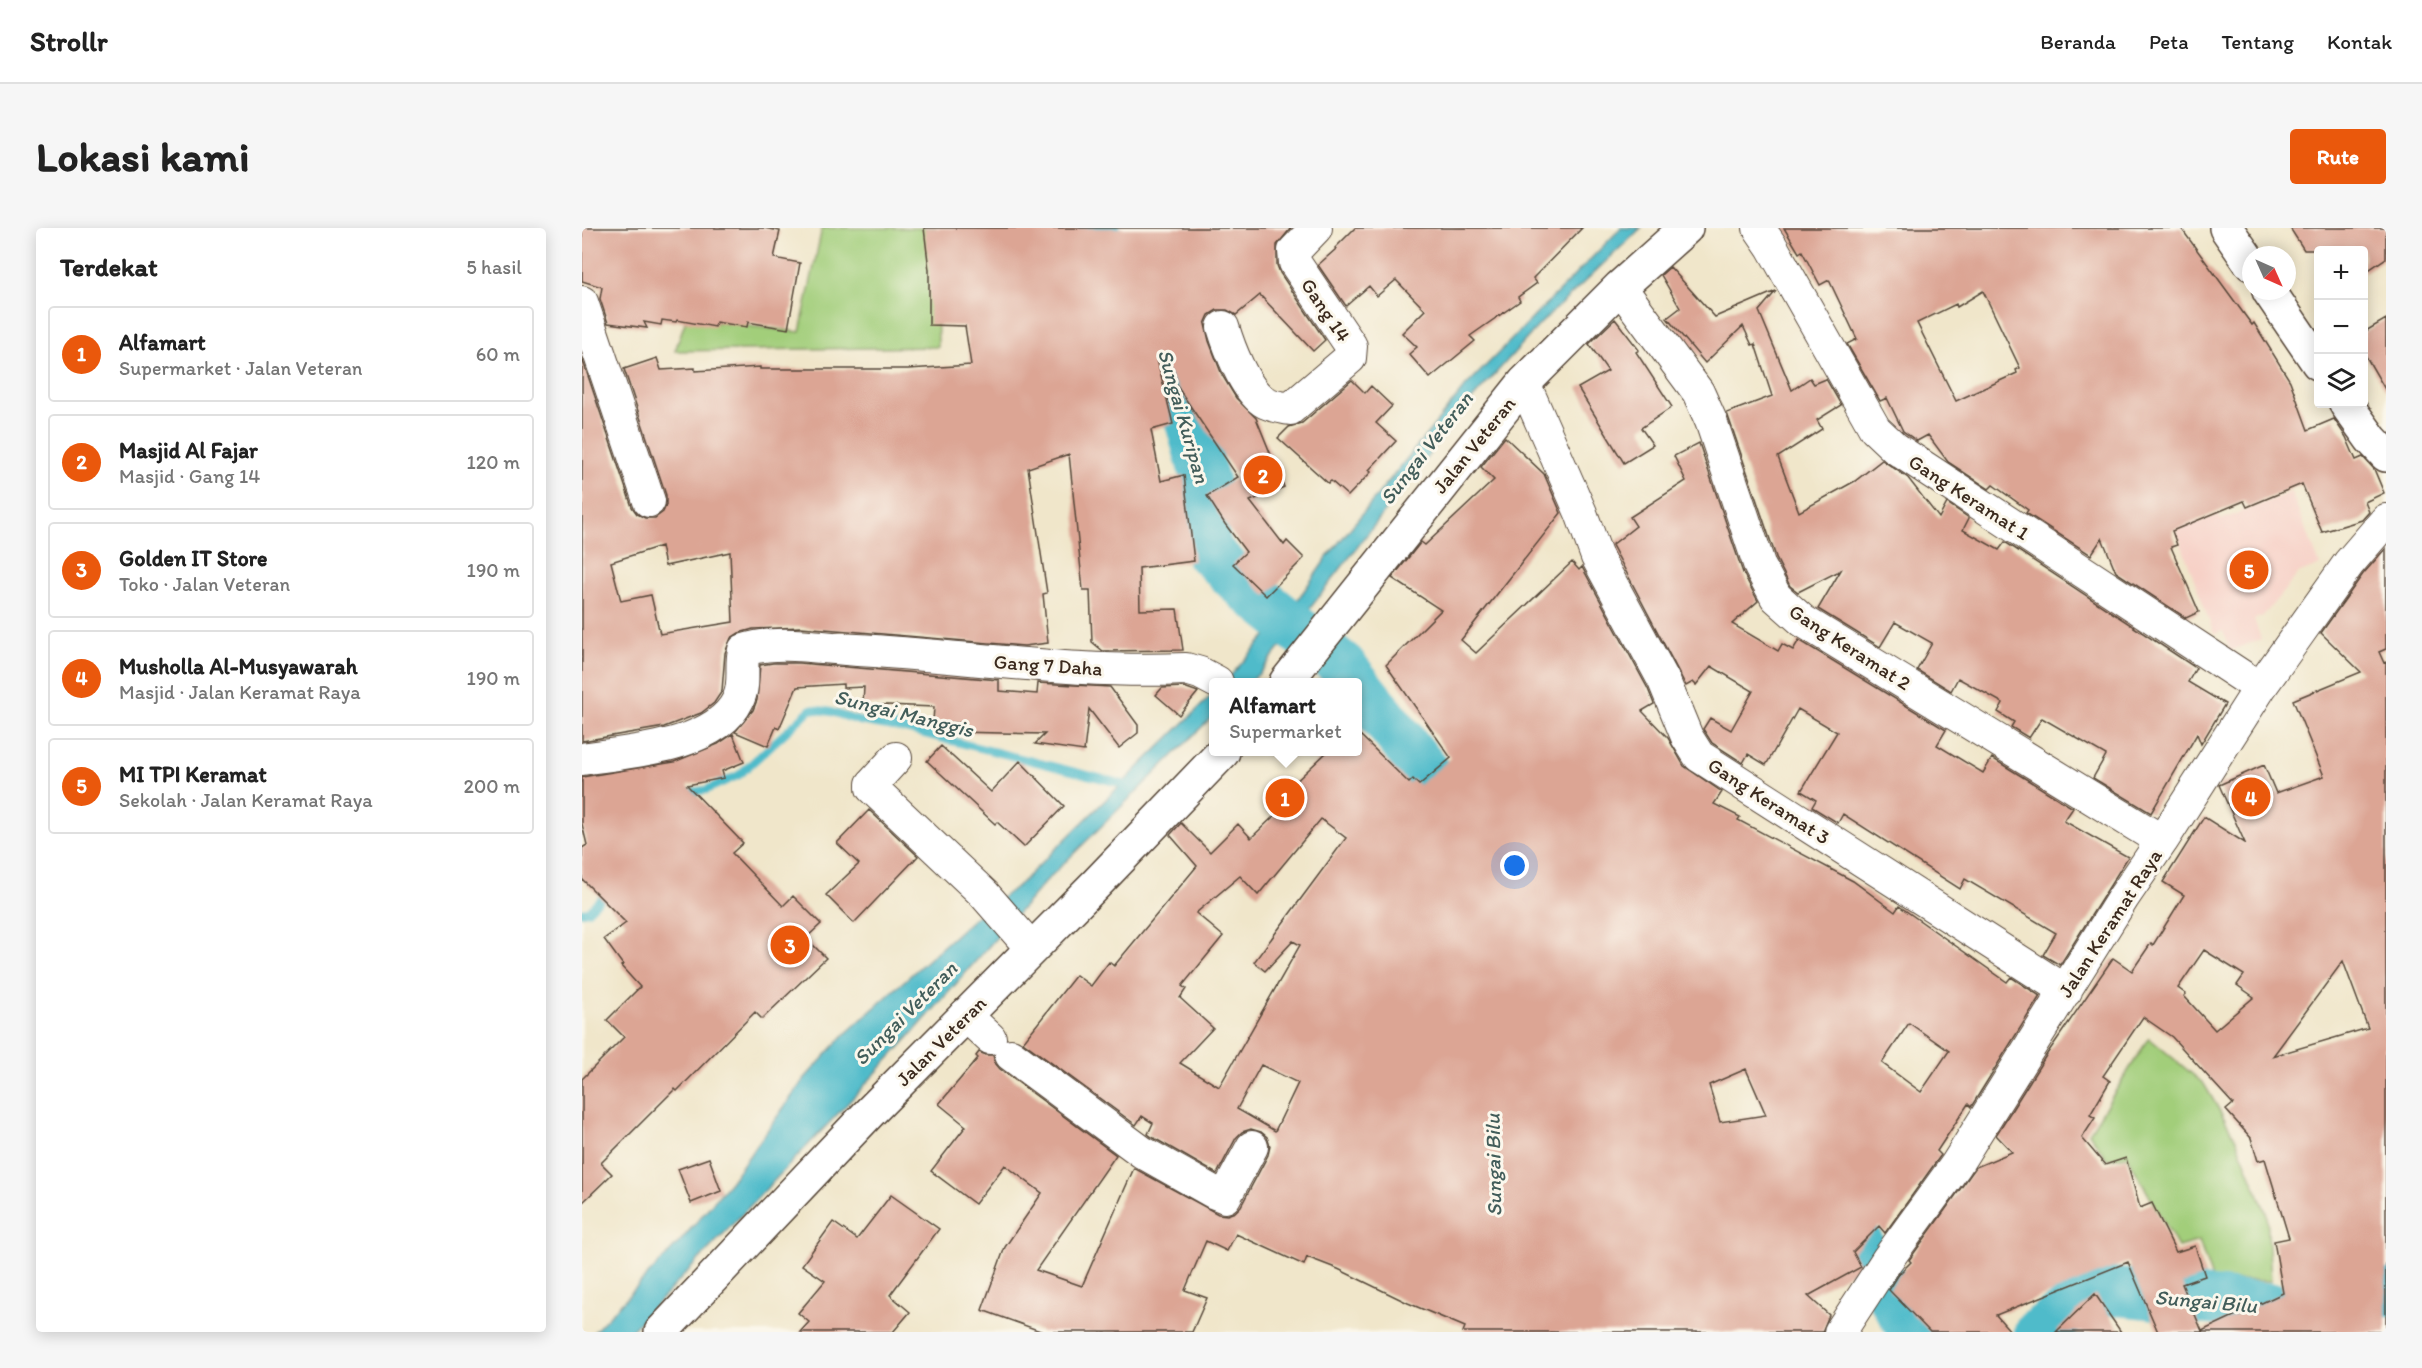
<!DOCTYPE html>
<html lang="id">
<meta charset="utf-8">
<style>
:root{--surface:#fff;--page:#f6f6f6;--text:#222;--muted:#767676;--line:#e0e0e0;--accent:#ea580c}
body{margin:0;font-family:Itim,sans-serif;background:var(--page);color:var(--text)}
.controls{position:absolute;right:18px;top:18px;display:grid;overflow:hidden;border-radius:6px;box-shadow:0 3px 15px #0003}
.controls button{width:54px;height:54px;display:grid;place-items:center;padding:0;border:0;border-bottom:2px solid var(--line);background:var(--surface);color:var(--text);font:30px sans-serif}
.compass{position:absolute;left:1660px;top:18px;width:54px;height:54px;border-radius:50%;background:var(--surface);box-shadow:0 3px 15px #0003;rotate:135deg}
.you{position:absolute;left:933px;top:638px;width:21px;height:21px;margin:-15px;border:4px solid #fff;border-radius:50%;background:#1a73e8;box-shadow:0 0 0 9px #1a73e833}
.badge{display:grid;place-items:center;width:39px;height:39px;border-radius:50%;background:var(--accent);color:#fff;font-size:20px;font-weight:700}
.pin{position:absolute;translate:-50% -50%;border:3px solid #fff;box-shadow:0 2px 6px #0006}
.popup{position:absolute;left:627px;top:450px;width:153px;height:78px;box-sizing:border-box;display:grid;place-content:center;border-radius:6px;background:var(--surface);filter:drop-shadow(0 2px 4px #0005);font-size:20px;white-space:nowrap;color:var(--muted)}
.popup b{font-size:22px;color:var(--text)}
.popup::after{content:'';position:absolute;left:50%;top:100%;margin-left:-12px;border:12px solid transparent;border-top-color:var(--surface)}
.list{margin:0;padding:0;list-style:none}
h2{display:flex;justify-content:space-between;align-items:center;height:78px;margin:0;padding:0 24px;font-size:26px}
h2 small{font-size:20px;font-weight:400;color:var(--muted)}
.list li{display:grid;grid-template-columns:39px 1fr auto;gap:18px;align-items:center;box-sizing:border-box;height:96px;margin:0 12px 12px;padding:0 12px;border:2px solid var(--line);border-radius:6px}
.list b{display:block;font-size:22px;white-space:nowrap}
.list p{margin:0;font-size:20px;white-space:nowrap;color:var(--muted)}
.list em{font-size:20px;font-style:normal;color:var(--muted)}
.icon{flex:none;width:33px;height:33px;fill:none;stroke:currentColor;stroke-width:2;stroke-linecap:round;stroke-linejoin:round}
.map{position:relative;flex:none;width:1804px;height:1104px;overflow:hidden;border-radius:6px}
header{display:flex;align-items:center;gap:36px;box-sizing:border-box;height:84px;padding:0 30px;background:var(--surface);border-bottom:2px solid var(--line)}
header strong{font-size:28px}
nav{display:flex;gap:33px;margin-inline-start:auto;font-size:21px}
.intro{display:flex;align-items:center;justify-content:space-between;box-sizing:border-box;height:144px;padding:0 36px}
h1{margin:0;font-size:42px}
.button{padding:15px 27px;border-radius:6px;background:var(--accent);color:#fff;font-size:21px;font-weight:700}
main{display:flex;gap:36px;padding:0 36px}
aside{flex:1;background:var(--surface);border-radius:6px;box-shadow:0 3px 15px #0003}
.map>svg:first-child{display:block}
.built{fill:#f7d1c7}
.green{fill:#a2ce7a;stroke:#6e7c4c;stroke-width:1.5}
.water{fill:#4fbbca;stroke:#457274;stroke-width:1.5}
.lines{fill:none;stroke-linecap:round;stroke-linejoin:round}
.stream{stroke:#4fbbca;stroke-width:8}
.river{stroke:#4fbbca;stroke-width:48}
.building{fill:#dca594;fill-rule:evenodd}
.street-casing{stroke:#564638;stroke-width:34}
.secondary-casing{stroke:#564638;stroke-width:36}
.primary-casing{stroke:#564638;stroke-width:36}
.street{stroke:#fff;stroke-width:32}
.secondary{stroke:#fff;stroke-width:33}
.primary{stroke:#fff;stroke-width:33}
.labels{text-anchor:middle;dominant-baseline:central;stroke-width:6;stroke-linejoin:round;paint-order:stroke}
.street-label{font-size:20px;fill:#3b2a1e;stroke:#fbf7ec}
.water-label{font-size:21px;font-style:italic;fill:#425d5a;stroke:#fbf7ec}
</style>
<header>
<strong>Strollr</strong>
<nav><a>Beranda</a><a>Peta</a><a>Tentang</a><a>Kontak</a></nav>
</header>
<div class="intro"><h1>Lokasi kami</h1><a class="button">Rute</a></div>
<main>
<aside>
<h2>Terdekat<small>5 hasil</small></h2>
<ul class="list">
<li><span class="badge">1</span><div><b>Alfamart</b><p>Supermarket · Jalan Veteran</p></div><em>60 m</em></li>
<li><span class="badge">2</span><div><b>Masjid Al Fajar</b><p>Masjid · Gang 14</p></div><em>120 m</em></li>
<li><span class="badge">3</span><div><b>Golden IT Store</b><p>Toko · Jalan Veteran</p></div><em>190 m</em></li>
<li><span class="badge">4</span><div><b>Musholla Al-Musyawarah</b><p>Masjid · Jalan Keramat Raya</p></div><em>190 m</em></li>
<li><span class="badge">5</span><div><b>MI TPI Keramat</b><p>Sekolah · Jalan Keramat Raya</p></div><em>200 m</em></li>
</ul>
</aside>
<div class="map">
<svg width="1804" height="1104" viewBox="0 0 1804 1104">
<rect width="100%" height="100%" fill="#fbf7ec"/>
<filter id="ink" filterUnits="userSpaceOnUse"><feTurbulence type="fractalNoise" baseFrequency=".0167" numOctaves="2"/><feDisplacementMap in="SourceGraphic" scale="12" xChannelSelector="R" yChannelSelector="G"/><feConvolveMatrix kernelMatrix="1 2 1 2 8 2 1 2 1" color-interpolation-filters="sRGB"/></filter>
<filter id="wash" filterUnits="userSpaceOnUse"><feTurbulence type="fractalNoise" baseFrequency=".008" numOctaves="4" result="noise"/><feDisplacementMap in="SourceGraphic" scale="24" xChannelSelector="R" yChannelSelector="G"/><feGaussianBlur stdDeviation="1.35" result="paint"/><feColorMatrix in="noise" values="0 0 0 0 0 0 0 0 0 0 0 0 0 0 0 0 0 1.4 0 .05"/><feComposite in="paint" operator="in"/></filter>
<g filter="url(#wash)">
<rect width="100%" height="100%" fill="#f0e6ca"/>
<path class="built" d="M 1709,264 L 1738,337 L 1716,346 L 1681,388 L 1672,391 L 1679,411 L 1648,423 L 1641,403 L 1632,406 L 1594,302 L 1636,287 L 1639,292 Z"/>
<path class="green" d="M 240,0 L 354,0 L 356,119 L 93,123 L 104,91 L 218,104 Z
M 1567,810 L 1622,856 L 1653,909 L 1685,987 L 1689,1053 L 1630,1051 L 1617,1013 L 1596,1019 L 1545,928 L 1525,931 L 1507,905 Z"/>
<path class="water" d="M 1039,0 L 1059,0 L 958,96 L 886,176 L 678,445 L 667,454 L 643,454 L 715,373 L 746,328 L 883,159 Z
M 631,466 L 631,488 L 463,654 L 337,798 L 267,874 L 48,1104 L 12,1104 L 101,1010 L 149,953 L 223,850 L 261,808 L 390,692 L 438,656 Z"/>
<g class="lines">
<path class="stream" d="M 103,565 L 124,562 L 157,547 L 229,481 L 249,484 L 277,493 L 323,501 L 549,558
M 0,684 L 6,683 L 27,662"/>
<path class="river" d="M 512,0 L 535,47 L 551,70 L 572,91 L 594,147 L 624,256 L 621,296 L 627,324 L 666,362 L 761,438 L 851,552 L 893,596
M 1245,961 L 1324,1093 L 1335,1104
M 1456,1104 L 1515,1062 L 1700,1080 L 1804,1065"/>
</g>
<g id="blocks">
<path class="building" d="M 0,0 L 182,0 L 198,3 L 192,30 L 218,35 L 206,101 L 166,94 L 165,99 L 134,94 L 133,99 L 95,92 L 94,94 L 80,92 L 79,97 L 62,94 L 65,100 L 26,95 L 18,71 L 20,59 L 0,53 Z
M 342,0 L 709,0 L 695,17 L 695,37 L 698,45 L 743,112 L 731,123 L 678,67 L 654,87 L 645,82 L 635,82 L 627,87 L 623,96 L 627,113 L 640,147 L 654,170 L 674,190 L 702,259 L 668,273 L 702,317 L 705,313 L 722,330 L 684,368 L 651,336 L 664,324 L 643,296 L 625,268 L 656,249 L 574,127 L 591,196 L 569,202 L 579,253 L 602,247 L 612,333 L 557,340 L 558,382 L 595,381 L 601,422 L 521,423 L 510,414 L 508,362 L 501,362 L 487,226 L 446,240 L 465,365 L 461,366 L 466,415 L 442,418 L 219,399 L 171,401 L 157,405 L 149,410 L 143,425 L 140,463 L 132,475 L 119,485 L 82,499 L 0,513 L 0,130 L 50,279 L 55,286 L 63,290 L 73,290 L 81,284 L 84,277 L 84,267 L 42,141 L 75,130 L 79,142 L 113,140 L 113,143 L 178,139 L 178,141 L 326,141 L 389,137 L 383,98 L 347,97 L 347,42 ZM 79,318 L 83,338 L 148,324 L 151,394 L 78,406 L 69,367 L 39,373 L 29,334 Z
M 773,0 L 1000,0 L 951,50 L 955,55 L 936,69 L 938,73 L 888,108 L 893,113 L 848,150 L 827,126 L 835,119 L 820,105 L 843,82 L 814,52 L 795,68 L 787,58 L 764,78 L 736,37 L 754,21 L 753,20 Z
M 1202,0 L 1599,0 L 1670,97 L 1672,95 L 1708,153 L 1726,202 L 1752,191 L 1764,209 L 1774,232 L 1781,229 L 1792,241 L 1802,265 L 1783,274 L 1787,284 L 1780,292 L 1740,304 L 1720,256 L 1665,279 L 1662,273 L 1590,303 L 1595,317 L 1589,319 L 1617,384 L 1604,390 L 1534,344 L 1520,310 L 1509,327 L 1444,285 L 1446,282 L 1411,257 L 1407,261 L 1366,234 L 1346,207 L 1335,213 L 1321,203 L 1305,170 L 1298,173 L 1265,116 L 1275,111 L 1247,52 L 1238,57 L 1220,23 L 1217,25 ZM 1401,63 L 1438,140 L 1434,142 L 1435,145 L 1374,173 L 1335,95 L 1374,76 L 1375,79 Z
M 1708,0 L 1804,0 L 1804,30 L 1782,45 L 1782,22 L 1722,22 Z
M 1088,39 L 1133,89 L 1194,63 L 1177,83 L 1210,162 L 1228,150 L 1232,156 L 1244,151 L 1259,177 L 1235,192 L 1240,201 L 1196,229 L 1217,284 L 1273,253 L 1300,232 L 1326,250 L 1357,290 L 1365,275 L 1387,290 L 1381,302 L 1417,322 L 1423,314 L 1614,440 L 1606,454 L 1643,476 L 1619,516 L 1615,506 L 1569,585 L 1511,550 L 1524,527 L 1460,490 L 1447,510 L 1429,499 L 1432,494 L 1416,484 L 1421,475 L 1376,450 L 1369,463 L 1335,442 L 1350,415 L 1313,394 L 1298,419 L 1236,381 L 1259,342 L 1216,364 L 1208,358 L 1195,332 L 1145,185 L 1190,168 L 1173,116 L 1170,117 L 1161,98 L 1123,135 L 1085,90 L 1098,80 L 1079,47 Z
M 1033,91 L 1057,122 L 1054,124 L 1090,179 L 1059,200 L 1071,217 L 1042,235 L 996,160 L 1026,143 L 1007,116 Z
M 1804,91 L 1804,163 L 1782,125 L 1782,104 Z
M 770,152 L 783,165 L 789,158 L 810,178 L 794,195 L 814,213 L 787,242 L 789,244 L 766,268 L 749,253 L 746,255 L 696,210 L 707,199 L 720,195 Z
M 923,209 L 962,246 L 979,285 L 879,412 L 894,425 L 990,334 L 997,342 L 1000,339 L 1066,461 L 1072,476 L 1060,483 L 1086,510 L 1102,538 L 1140,564 L 1132,576 L 1158,589 L 1156,592 L 1271,653 L 1313,684 L 1317,678 L 1425,754 L 1429,749 L 1458,768 L 1389,879 L 1386,876 L 1355,923 L 1359,927 L 1303,1005 L 1297,998 L 1271,1024 L 1279,1039 L 1226,1068 L 1247,1087 L 1240,1104 L 881,1104 L 883,1099 L 826,1075 L 756,1041 L 725,1029 L 722,1037 L 654,1006 L 645,1023 L 624,1013 L 603,1062 L 625,1070 L 610,1104 L 461,1104 L 400,1082 L 423,1019 L 460,965 L 423,937 L 393,976 L 349,943 L 384,898 L 357,876 L 396,830 L 394,828 L 397,824 L 404,827 L 411,827 L 413,835 L 418,841 L 534,927 L 454,1042 L 500,1058 L 552,940 L 636,986 L 645,987 L 653,984 L 659,978 L 686,927 L 688,918 L 685,909 L 679,904 L 669,901 L 660,904 L 654,910 L 635,946 L 570,909 L 566,906 L 571,895 L 560,888 L 554,897 L 441,814 L 494,747 L 509,758 L 527,734 L 532,738 L 615,638 L 588,607 L 599,595 L 628,624 L 656,596 L 669,610 L 712,569 L 705,562 L 745,524 L 775,524 L 775,504 L 827,555 L 831,551 L 837,557 L 869,530 L 804,437 L 859,382 L 810,350 L 839,314 L 843,317 L 912,252 L 899,239 ZM 739,591 L 764,610 L 672,734 L 683,743 L 711,713 L 718,717 L 637,859 L 598,835 L 631,800 L 598,770 L 604,761 L 600,758 L 641,708 L 614,685 L 658,648 L 676,667 ZM 1327,795 L 1367,823 L 1339,864 L 1300,835 ZM 679,837 L 716,855 L 693,903 L 655,881 ZM 1164,841 L 1184,887 L 1138,894 L 1127,857 Z
M 1117,215 L 1161,345 L 1176,373 L 1150,396 L 1196,423 L 1200,416 L 1211,422 L 1217,412 L 1364,502 L 1355,517 L 1401,545 L 1410,530 L 1491,580 L 1482,593 L 1546,629 L 1478,737 L 1461,727 L 1474,705 L 1383,651 L 1378,661 L 1261,586 L 1256,595 L 1230,579 L 1234,572 L 1219,563 L 1255,504 L 1216,481 L 1184,537 L 1166,526 L 1161,535 L 1130,515 L 1121,501 L 1128,490 L 1149,502 L 1171,463 L 1129,438 L 1114,457 L 1111,454 L 1104,458 L 1030,317 L 1054,298 L 1048,289 L 1104,253 L 1092,228 Z
M 1804,320 L 1804,421 L 1797,424 L 1802,435 L 1804,434 L 1804,1104 L 1576,1104 L 1546,1034 L 1414,1087 L 1429,1104 L 1348,1104 L 1307,1062 L 1317,1046 L 1329,1034 L 1327,1032 L 1394,939 L 1430,924 L 1414,907 L 1465,826 L 1531,730 L 1550,743 L 1569,715 L 1571,717 L 1602,667 L 1581,654 L 1622,589 L 1663,615 L 1637,557 L 1682,537 L 1694,565 L 1742,548 L 1711,472 L 1779,444 L 1739,405 L 1781,346 ZM 1622,722 L 1662,747 L 1655,757 L 1672,769 L 1633,802 L 1602,768 L 1604,766 L 1596,760 ZM 1761,733 L 1786,800 L 1691,828 ZM 1561,789 L 1590,809 L 1651,876 L 1644,882 L 1669,910 L 1676,933 L 1683,931 L 1707,1010 L 1692,1013 L 1701,1065 L 1620,1103 L 1600,1056 L 1623,1048 L 1613,1018 L 1594,1024 L 1570,975 L 1558,980 L 1544,930 L 1523,937 L 1500,910 L 1513,890 L 1508,887 L 1528,853 L 1521,848 Z
M 191,435 L 217,435 L 417,452 L 417,463 L 455,466 L 456,455 L 528,459 L 556,497 L 556,505 L 537,520 L 507,481 L 502,523 L 453,516 L 463,506 L 373,504 L 380,495 L 351,494 L 352,479 L 281,476 L 282,459 L 261,460 L 261,456 L 215,459 L 197,501 L 194,499 L 186,518 L 153,504 L 171,482 L 175,472 L 178,437 Z
M 602,459 L 616,464 L 597,487 L 574,467 L 580,460 Z
M 151,506 L 162,534 L 140,543 L 142,550 L 105,557 L 161,615 L 150,625 L 201,678 L 211,668 L 239,696 L 224,710 L 244,730 L 180,791 L 173,784 L 95,863 L 93,861 L 19,935 L 30,946 L 0,975 L 0,851 L 42,809 L 25,792 L 58,759 L 39,738 L 41,737 L 22,711 L 44,695 L 0,651 L 0,620 L 5,617 L 0,596 L 0,549 L 92,534 L 136,516 Z
M 359,518 L 409,564 L 438,533 L 482,578 L 442,619 L 415,594 L 413,596 L 345,533 Z
M 287,582 L 336,628 L 272,695 L 244,667 L 277,636 L 255,615 Z
M 127,930 L 139,963 L 109,975 L 96,941 Z
M 309,967 L 357,1001 L 308,1067 L 328,1084 L 311,1104 L 218,1104 L 227,1094 L 216,1085 L 243,1053 L 220,1037 L 251,994 L 275,1011 Z
M 1513,1066 L 1539,1104 L 1474,1104 Z"/>
</g>
</g>
<g filter="url(#ink)">
<use href="#blocks" fill-opacity="0" stroke="#564638" stroke-width="1.5"/>
<g class="lines">
<g class="street-casing">
<path id="street" d="M 1177,0 L 1190,19 L 1293,201 L 1313,220 L 1678,460
M 1038,59 L 1116,164 L 1129,193 L 1178,339 L 1194,369 L 1221,393 L 1580,613
M 0,74 L 67,273
M 641,99 C 647,119 662,160 681,173 C 688,178 699,179 708,181 L 768,130 L 769,118 L 713,35 L 712,23 L 734,0
M 942,155 L 999,285 L 1015,329 L 1082,453 L 1105,509 L 1117,528 L 1484,763
M 314,530 L 290,556 L 290,560 L 402,666 L 450,721
M 0,531 C 45,524 134,519 156,472 C 164,456 158,438 162,422 C 197,411 239,420 275,422 C 385,428 494,446 604,441 L 618,445 L 635,454
M 383,787 L 408,810
M 429,827 L 560,924 L 633,965 L 643,969 L 670,919
M 1258,1104 L 1305,1032 L 1374,937 L 1541,670 L 1580,613 L 1678,460 L 1767,335 L 1804,292"/>
</g>
<g class="secondary-casing">
<path id="secondary" d="M 1644,0 L 1669,36
M 1687,63 L 1736,135
M 1764,176 L 1789,211 L 1804,227"/>
</g>
<g class="primary-casing">
<path id="primary" d="M 704,454 L 942,155 L 1038,59 L 1104,0
M 79,1104 L 288,884 L 515,655 L 641,524"/>
</g>
<use href="#street" class="street"/>
<use href="#secondary" class="secondary"/>
<use href="#primary" class="primary"/>
</g>
</g>
<g class="labels">
<g class="street-label">
<text transform="translate(744 82) rotate(56)">Gang 14</text>
<text transform="translate(892 217) rotate(-51)">Jalan Veteran</text>
<text transform="translate(1387 269) rotate(33)">Gang Keramat 1</text>
<text transform="translate(1268 419) rotate(33)">Gang Keramat 2</text>
<text transform="translate(466 437) rotate(4)">Gang 7 Daha</text>
<text transform="translate(1187 573) rotate(33)">Gang Keramat 3</text>
<text transform="translate(1528 695) rotate(-57)">Jalan Keramat Raya</text>
<text transform="translate(359 813) rotate(-45)">Jalan Veteran</text>
</g>
<g class="water-label">
<text transform="translate(602 188) rotate(74)">Sungai Kuripan</text>
<text transform="translate(844 220) rotate(-52)">Sungai Veteran</text>
<text transform="translate(322 485) rotate(14)">Sungai Manggis</text>
<text transform="translate(323 785) rotate(-45)">Sungai Veteran</text>
<text transform="translate(911 937) rotate(-91)">Sungai Bilu</text>
<text transform="translate(1624 1073) rotate(5)">Sungai Bilu</text>
</g>
</g>
</svg>
<div class="controls">
<button>+</button>
<button>−</button>
<button><svg class="icon" aria-label="layers" viewBox="0 0 24 24"><path d="M12 4l9 5-9 5-9-5zM3 14l9 5 9-5"/></svg></button>
</div>
<svg class="compass" viewBox="-18 -18 36 36"><path d="M0-13l5 13h-10z" fill="#e53935"/><path d="M0 13l5-13h-10z" fill="#767676"/></svg>
<div class="you"></div>
<div class="pin badge" style="left:703px;top:570px">1</div>
<div class="popup"><b>Alfamart</b>Supermarket</div>
<div class="pin badge" style="left:681px;top:247px">2</div>
<div class="pin badge" style="left:208px;top:717px">3</div>
<div class="pin badge" style="left:1669px;top:569px">4</div>
<div class="pin badge" style="left:1667px;top:342px">5</div>
</div>
</main>
